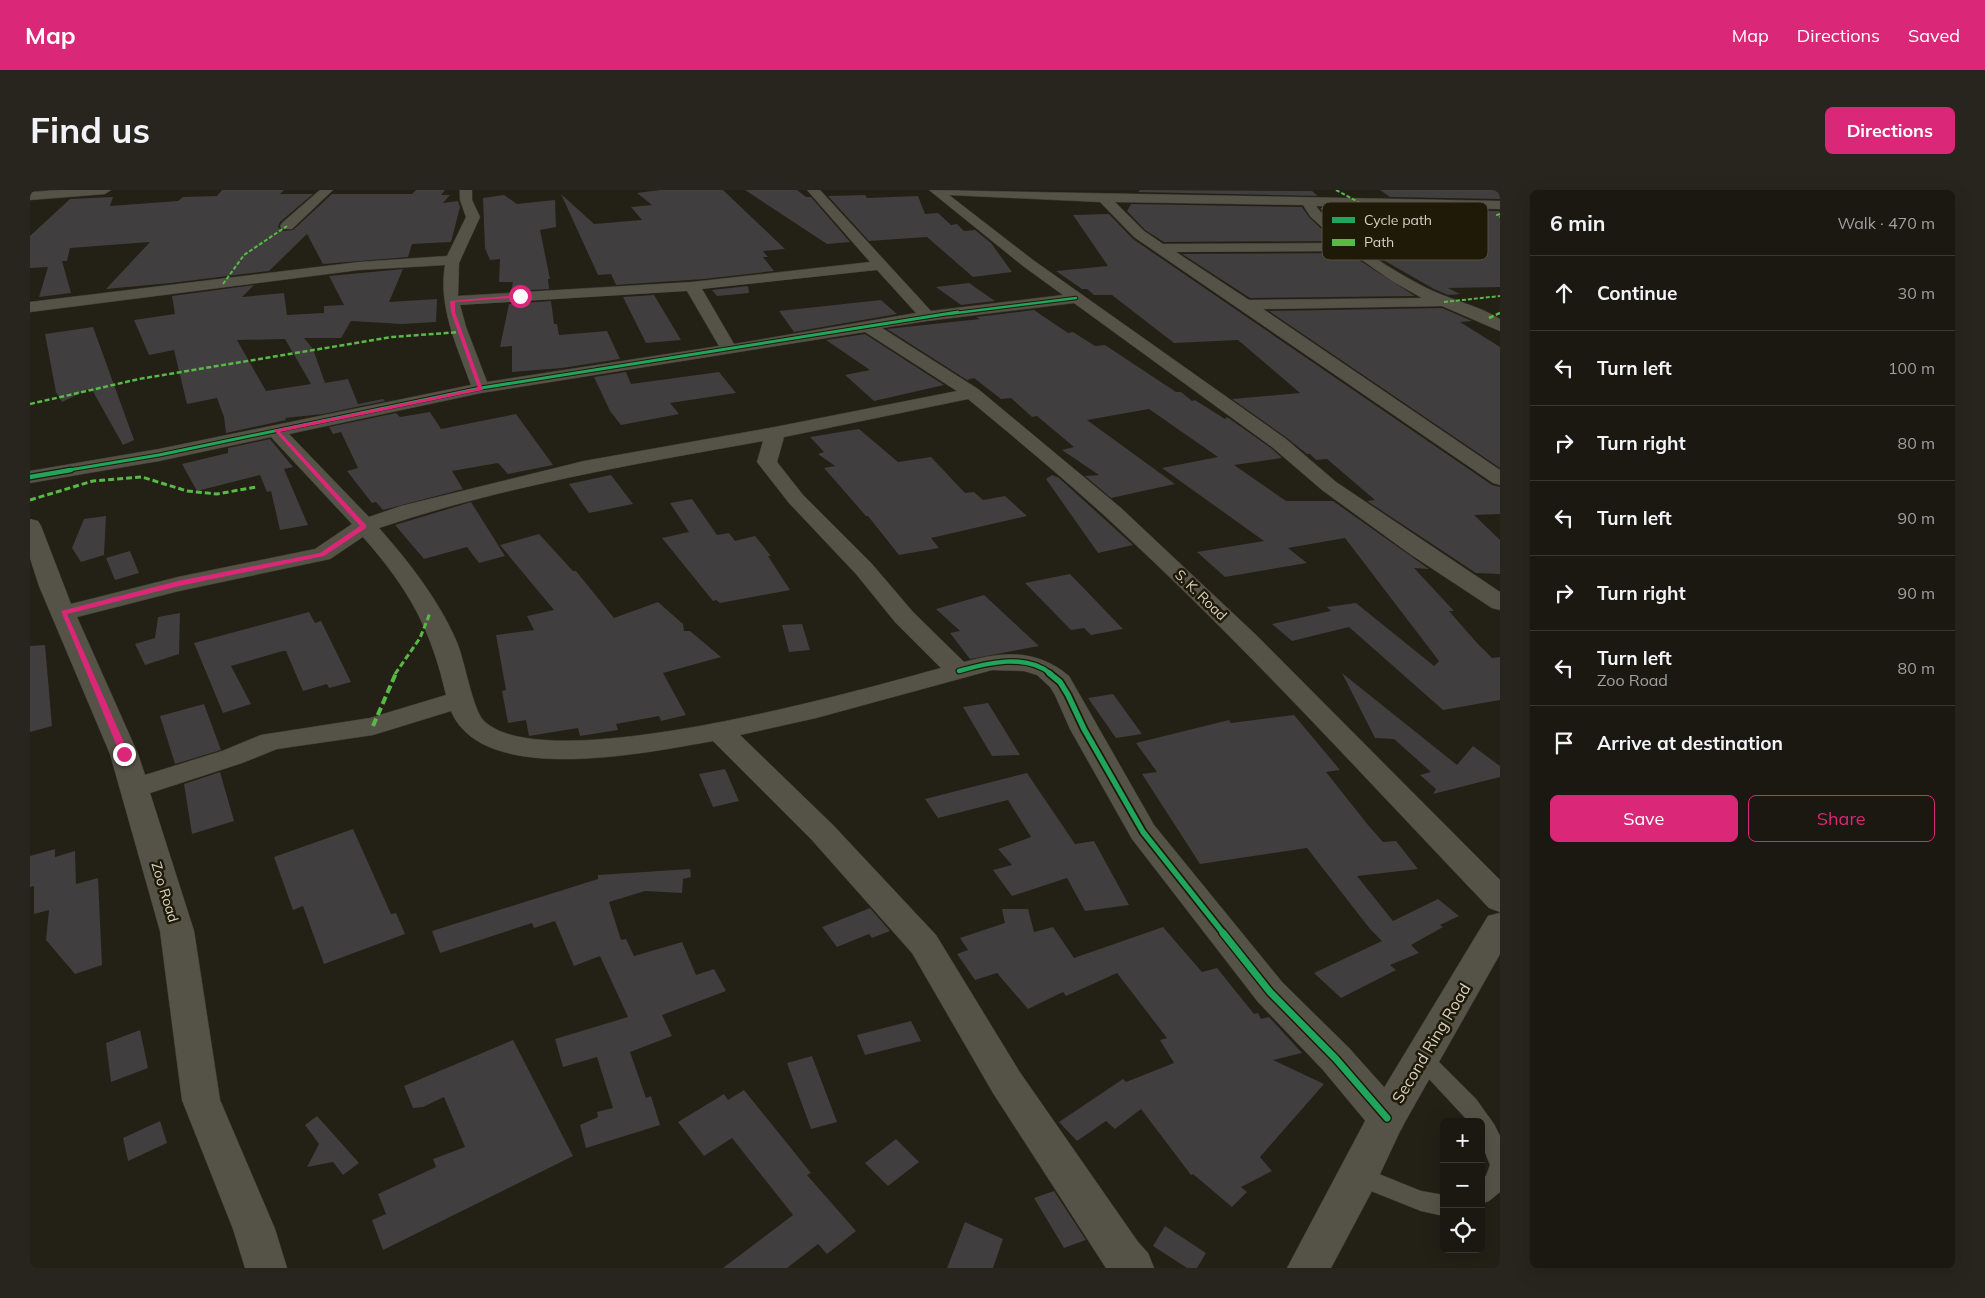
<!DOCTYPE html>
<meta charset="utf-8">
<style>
:root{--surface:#1a1810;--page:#27251e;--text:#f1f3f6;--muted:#9fa09f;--line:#383730;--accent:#db2777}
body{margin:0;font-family:Mulish,sans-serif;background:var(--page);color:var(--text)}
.controls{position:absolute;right:15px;bottom:15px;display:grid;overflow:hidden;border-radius:8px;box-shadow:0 5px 20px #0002}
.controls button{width:45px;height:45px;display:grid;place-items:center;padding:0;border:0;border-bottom:1px solid var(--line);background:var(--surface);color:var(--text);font:25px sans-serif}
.stop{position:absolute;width:15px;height:15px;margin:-11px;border:4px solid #db2777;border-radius:50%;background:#fff}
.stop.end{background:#db2777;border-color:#fff;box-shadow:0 1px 5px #0008}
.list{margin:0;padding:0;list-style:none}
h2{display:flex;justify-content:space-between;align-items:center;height:65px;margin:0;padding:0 20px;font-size:21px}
h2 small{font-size:16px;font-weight:400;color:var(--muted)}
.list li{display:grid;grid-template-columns:32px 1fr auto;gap:15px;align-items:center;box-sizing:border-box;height:75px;padding:0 20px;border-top:1px solid var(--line)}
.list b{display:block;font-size:19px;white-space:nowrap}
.list p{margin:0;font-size:16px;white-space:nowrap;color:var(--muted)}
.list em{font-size:16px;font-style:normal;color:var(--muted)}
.actions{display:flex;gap:10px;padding:15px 20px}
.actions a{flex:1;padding:11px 0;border:1px solid var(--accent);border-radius:8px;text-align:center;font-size:18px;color:var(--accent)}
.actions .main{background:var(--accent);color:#fff}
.icon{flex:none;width:28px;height:28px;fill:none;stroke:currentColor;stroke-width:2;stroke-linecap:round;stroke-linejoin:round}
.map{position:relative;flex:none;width:1470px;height:1078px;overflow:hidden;border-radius:8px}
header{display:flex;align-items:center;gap:30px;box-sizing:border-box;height:70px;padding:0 25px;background:var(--accent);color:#fff}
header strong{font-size:24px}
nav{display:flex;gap:28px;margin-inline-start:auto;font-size:18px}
.intro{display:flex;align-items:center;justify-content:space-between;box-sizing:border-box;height:120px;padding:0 30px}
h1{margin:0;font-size:35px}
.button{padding:12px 22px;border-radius:8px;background:var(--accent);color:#fff;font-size:18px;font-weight:700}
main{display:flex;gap:30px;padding:0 30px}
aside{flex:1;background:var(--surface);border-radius:8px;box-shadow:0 5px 20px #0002}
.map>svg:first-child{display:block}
.building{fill:#403e3e;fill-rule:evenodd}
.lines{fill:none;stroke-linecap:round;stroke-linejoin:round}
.service-casing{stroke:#3f3b33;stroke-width:1}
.minor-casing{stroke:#3f3b33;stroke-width:1}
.tertiary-casing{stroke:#3f3b33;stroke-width:1}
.service{fill:#555247;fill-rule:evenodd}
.minor{fill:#555247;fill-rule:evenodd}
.tertiary{fill:#555247;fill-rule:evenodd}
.quiet-far3{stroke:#58b947;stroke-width:2;stroke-dasharray:4 2;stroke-linecap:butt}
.quiet-far2{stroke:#58b947;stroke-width:2.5;stroke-dasharray:5 2.5;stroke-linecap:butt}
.quiet-far1{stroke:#58b947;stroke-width:3;stroke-dasharray:6 3;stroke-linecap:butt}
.quiet{stroke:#58b947;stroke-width:4;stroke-dasharray:8 4;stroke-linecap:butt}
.cycleway-far4-casing{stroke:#1f1a07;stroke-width:4.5}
.cycleway-far3-casing{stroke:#1f1a07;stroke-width:5}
.cycleway-far2-casing{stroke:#1f1a07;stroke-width:7}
.cycleway-far1-casing{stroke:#1f1a07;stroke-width:9}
.cycleway-casing{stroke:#1f1a07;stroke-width:10}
.cycleway-far4{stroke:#20a55d;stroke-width:2.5}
.cycleway-far3{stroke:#20a55d;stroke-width:3}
.cycleway-far2{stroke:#20a55d;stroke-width:4.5}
.cycleway-far1{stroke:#20a55d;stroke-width:5.5}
.cycleway{stroke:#20a55d;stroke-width:7}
.route{fill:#db2777}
.labels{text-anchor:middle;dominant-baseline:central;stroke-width:5;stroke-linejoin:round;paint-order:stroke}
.street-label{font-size:14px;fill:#d5d1c6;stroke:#1f1a07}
.near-street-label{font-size:16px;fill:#d5d1c6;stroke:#1f1a07}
.key{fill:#1f1a07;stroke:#565140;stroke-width:1}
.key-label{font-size:14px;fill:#d5d1c6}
</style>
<header>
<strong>Map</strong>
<nav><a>Map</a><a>Directions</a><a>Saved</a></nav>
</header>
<div class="intro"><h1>Find us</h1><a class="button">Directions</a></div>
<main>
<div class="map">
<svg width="1470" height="1078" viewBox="0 0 1470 1078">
<rect width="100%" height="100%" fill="#232016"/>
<path class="building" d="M 192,0 L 254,0 L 250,4 L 283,4 L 250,32 L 248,37 L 252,41 L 263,40 L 302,4 L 382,4 L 386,0 L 415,0 L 411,5 L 420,5 L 413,13 L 428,11 L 430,17 L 421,52 L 382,54 L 378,67 L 293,74 L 277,44 L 239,81 L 141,93 L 76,99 L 120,52 L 40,58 L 37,71 L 32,71 L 41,103 L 9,107 L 18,77 L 0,78 L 0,46 L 40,9 L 83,7 L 80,16 L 148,11 L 153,7 L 187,6 Z
M 630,0 L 693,0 L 755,59 L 733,61 L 738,67 L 733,67 L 744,81 L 674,89 L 586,95 L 581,84 L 568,85 L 531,4 L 564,34 L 612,30 L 601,17 L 622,15 L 607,3 Z
M 715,0 L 767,0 L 776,7 L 781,7 L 820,52 L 797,54 Z
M 1110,0 L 1282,1 L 1288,6 L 1108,2 Z
M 1350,0 L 1470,0 L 1470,9 L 1360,7 Z
M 474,5 L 487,14 L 525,10 L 526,37 L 510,40 L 520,89 L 518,89 L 519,99 L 481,101 L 483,92 L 469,92 L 470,69 L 460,70 L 455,58 L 453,8 Z
M 835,5 L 837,8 L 888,6 L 895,24 L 908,23 L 921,35 L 927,34 L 934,41 L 945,40 L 961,53 L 982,82 L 943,87 L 897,47 L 839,51 L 798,6 Z
M 1101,14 L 1272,17 L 1279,27 L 1304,51 L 1134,52 L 1115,40 L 1097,21 Z
M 1290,18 L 1470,21 L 1470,97 L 1418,98 L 1430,104 L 1418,105 L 1404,99 L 1341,63 L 1310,39 Z
M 1079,24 L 1103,49 L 1462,295 L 1470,297 L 1470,324 L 1444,325 L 1470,350 L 1470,384 L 1446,383 L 1337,311 L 1345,310 L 1297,269 L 1286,270 L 1280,264 L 1277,264 L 1257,248 L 1202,209 L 1270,203 L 1208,150 L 1144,153 L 1082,105 L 1064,105 L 1057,99 L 1052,99 L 1026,81 L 1078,76 L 1043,25 Z
M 1318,63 L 1385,106 L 1220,108 L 1152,64 Z
M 373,79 L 359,112 L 407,109 L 406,132 L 372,134 L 321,131 L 311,148 L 274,148 L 283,159 L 295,193 L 318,189 L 328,214 L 353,209 L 355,211 L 293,224 L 255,228 L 256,230 L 196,243 L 194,227 L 187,208 L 157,214 L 144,160 L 119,165 L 104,130 L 145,124 L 142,106 L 224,95 L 212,107 L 254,103 L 257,125 L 294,123 L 294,116 L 314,115 L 299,86 ZM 255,149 L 281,194 L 236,201 L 207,150 Z
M 939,93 L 965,111 L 931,115 L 906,97 Z
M 718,96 L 719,103 L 687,106 L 682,100 Z
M 624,105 L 651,150 L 616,153 L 593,107 Z
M 851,110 L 867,124 L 764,142 L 749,121 Z
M 521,111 L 524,134 L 527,134 L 529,145 L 577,141 L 590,169 L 532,178 L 482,182 L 482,156 L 470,157 L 479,114 Z
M 1412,118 L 1442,131 L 1430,132 L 1470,157 L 1470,278 L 1239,121 Z
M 1004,120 L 1038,143 L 1043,142 L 1065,156 L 1075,155 L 1146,202 L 1151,202 L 1162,211 L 1165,210 L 1195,229 L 1197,227 L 1241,258 L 1252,268 L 1204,275 L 1256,311 L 1303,311 L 1399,379 L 1384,378 L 1424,421 L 1419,421 L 1447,453 L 1462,468 L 1470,467 L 1470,510 L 1413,520 L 1319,437 L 1262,451 L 1242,434 L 1301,421 L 1297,417 L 1326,413 L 1404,476 L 1409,471 L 1315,348 L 1258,358 L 1277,373 L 1195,387 L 1167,362 L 1234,351 L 1132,278 L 1188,267 L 1119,219 L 1057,230 L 1145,294 L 1081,308 L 1055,286 L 1069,285 L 1032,260 L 1044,257 L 1007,226 L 1002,227 L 981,208 L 971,209 L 944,188 L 937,190 L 857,139 L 950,129 L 946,127 Z
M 63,137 L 104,250 L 93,255 L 61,198 L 32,212 L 26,202 L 15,144 Z
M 835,144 L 914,195 L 844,211 L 815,185 L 840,180 L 796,150 Z
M 596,182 L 601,194 L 689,182 L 706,203 L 640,213 L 649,224 L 591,235 L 580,221 L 564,187 Z
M 400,222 L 411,239 L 486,224 L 523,275 L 478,284 L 468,273 L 422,281 L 433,299 L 353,320 L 346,312 L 342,313 L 317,281 L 328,278 L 311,242 L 303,244 L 299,237 L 366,223 L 370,227 Z
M 829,239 L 868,272 L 901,267 L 935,303 L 944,302 L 953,310 L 975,306 L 997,326 L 901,348 L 909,358 L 869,365 L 838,326 L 836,326 L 794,278 L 805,276 L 788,264 L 794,262 L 780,247 Z
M 240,249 L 263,277 L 254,279 L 278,335 L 250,340 L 241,301 L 237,302 L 230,285 L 167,301 L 152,274 L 198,263 L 198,258 Z
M 581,285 L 603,314 L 559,323 L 539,294 Z
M 1022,285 L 1029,288 L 1103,355 L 1068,363 L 1016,289 Z
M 662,309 L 687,345 L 699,343 L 705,351 L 725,346 L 741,366 L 738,366 L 760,400 L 690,413 L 686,410 L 683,411 L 632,348 L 659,342 L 640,313 Z
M 441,312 L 475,366 L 449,373 L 437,357 L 394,369 L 365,335 Z
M 76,326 L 74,365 L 51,372 L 42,358 L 54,329 Z
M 509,344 L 543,381 L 546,381 L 584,428 L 628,412 L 653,434 L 654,441 L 660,441 L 691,467 L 633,483 L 656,525 L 631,531 L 629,526 L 586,534 L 588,540 L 550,546 L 548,538 L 499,546 L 496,530 L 478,533 L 472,501 L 476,500 L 466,445 L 504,440 L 497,426 L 524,420 L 470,355 Z
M 100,361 L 109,383 L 85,390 L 76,368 Z
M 1040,384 L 1093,439 L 1061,445 L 1054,438 L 1041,440 L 995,393 Z
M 954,405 L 1009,456 L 940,469 L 920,443 L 930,441 L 906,419 Z
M 279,422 L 285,433 L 291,431 L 321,492 L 299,498 L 297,494 L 273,501 L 256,461 L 253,461 L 201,476 L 221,514 L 193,523 L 164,453 Z
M 150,423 L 149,464 L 115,475 L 105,454 L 125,448 L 128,427 Z
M 772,434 L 780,460 L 759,462 L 752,435 Z
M 15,455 L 22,536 L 0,542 L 0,456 Z
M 1312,483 L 1427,575 L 1443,556 L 1470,576 L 1470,587 L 1403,604 L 1406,599 L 1390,585 L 1401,582 L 1364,549 L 1345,548 Z
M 1083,504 L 1112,544 L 1086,548 L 1058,508 Z
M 958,513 L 990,565 L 962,566 L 933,517 Z
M 174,514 L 191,560 L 145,574 L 130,526 Z
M 1264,525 L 1310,580 L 1296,582 L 1338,635 L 1353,652 L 1366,651 L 1388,679 L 1327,686 L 1363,731 L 1408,709 L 1429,726 L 1410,735 L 1413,737 L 1381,755 L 1389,763 L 1360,775 L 1366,780 L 1311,808 L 1284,783 L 1352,751 L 1340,739 L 1277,658 L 1170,674 L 1112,584 L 1127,582 L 1106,553 L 1199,530 L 1201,533 Z
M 695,579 L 709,611 L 683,617 L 669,584 Z
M 190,582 L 204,631 L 162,644 L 154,594 Z
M 997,583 L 1045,654 L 1064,651 L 1099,715 L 1055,721 L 1037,688 L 982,706 L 963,680 L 982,675 L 968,659 L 1001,647 L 978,610 L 908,628 L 895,609 Z
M 323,639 L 361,724 L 366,723 L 375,744 L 294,774 L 273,716 L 263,720 L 244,667 Z
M 25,659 L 25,667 L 45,661 L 46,694 L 68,688 L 72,775 L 45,784 L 16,750 L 19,720 L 4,724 L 4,696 L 0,697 L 0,666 Z
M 660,679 L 661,687 L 653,689 L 652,703 L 615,701 L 579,712 L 591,750 L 596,749 L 604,766 L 652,752 L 666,785 L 684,779 L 696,801 L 632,825 L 642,846 L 600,862 L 616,908 L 621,906 L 630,935 L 556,958 L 550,935 L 568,927 L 567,922 L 583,918 L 567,867 L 533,877 L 525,849 L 598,827 L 570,766 L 544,776 L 525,731 L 504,738 L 502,733 L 410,763 L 402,741 L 568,689 L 568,685 Z
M 840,718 L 860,741 L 842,748 L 839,744 L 807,757 L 792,737 Z
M 972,719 L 998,719 L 1004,742 L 1023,737 L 1044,768 L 1133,737 L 1172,782 L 1187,778 L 1224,824 L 1228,823 L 1231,829 L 1239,827 L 1272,863 L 1243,870 L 1294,894 L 1230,967 L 1242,981 L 1211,997 L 1217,1002 L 1202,1017 L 1163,984 L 1161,985 L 1111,919 L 1085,939 L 1076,931 L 1047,951 L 1029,932 L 1093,889 L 1096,892 L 1144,873 L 1130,850 L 1137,848 L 1087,783 L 1036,806 L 1033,802 L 998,819 L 967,783 L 945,790 L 927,764 L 938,760 L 930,748 L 975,733 Z
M 881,831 L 891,851 L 835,865 L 827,845 Z
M 110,840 L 118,878 L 81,892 L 76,853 Z
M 483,850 L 543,966 L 353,1060 L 342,1030 L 356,1024 L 348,1004 L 406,977 L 403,969 L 435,957 L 414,907 L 393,917 L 383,918 L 374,896 Z
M 782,866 L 807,932 L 781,939 L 757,873 Z
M 714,900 L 781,983 L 777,985 L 826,1041 L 797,1064 L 788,1054 L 757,1078 L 693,1078 L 763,1025 L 702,948 L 674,966 L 648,932 L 694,904 L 698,910 Z
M 287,926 L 329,973 L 313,985 L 303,972 L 277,977 L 289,954 L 275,935 Z
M 130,931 L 137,953 L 98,971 L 93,948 Z
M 866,949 L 889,972 L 858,996 L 835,973 Z
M 1024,1001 L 1056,1050 L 1034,1058 L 1004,1008 Z
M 935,1032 L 973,1049 L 963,1078 L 917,1078 Z
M 1135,1036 L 1176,1063 L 1167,1078 L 1157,1078 L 1123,1056 Z"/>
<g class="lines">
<g class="service-casing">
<path id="service" d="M 1393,861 L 1400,863 L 1446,909 L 1464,934 L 1470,946 L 1470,1002 L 1459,1011 L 1451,1014 L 1451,990 L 1456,986 L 1460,975 L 1451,952 L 1451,932 L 1439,932 L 1386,875 L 1383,869 L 1386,863 Z
M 1329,976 L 1391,1001 L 1414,1005 L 1414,1026 L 1391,1021 L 1321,993 L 1318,986 L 1321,979 Z"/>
</g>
<g class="minor-casing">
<path id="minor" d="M 29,0 L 81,0 L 75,4 L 0,10 L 0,2 Z
M 290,0 L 303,0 L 262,39 L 252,39 L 250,36 L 252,33 Z
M 430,0 L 442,0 L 442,10 L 450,27 L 429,73 L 428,106 L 662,92 L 840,72 L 777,0 L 790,0 L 901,121 L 1033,105 L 993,76 L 899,0 L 1470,11 L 1470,19 L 1286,16 C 1308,47 1368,85 1403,101 C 1425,111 1449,116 1470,129 L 1470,141 L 1412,116 L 1233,119 L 1470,280 L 1470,295 L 1463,293 L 1104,47 L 1070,12 L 919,5 L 1003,70 L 1256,249 L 1306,292 L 1470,402 L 1470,420 L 1462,418 L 1380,364 L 1292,300 L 1242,257 L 1044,113 L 897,131 L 852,138 L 948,199 L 1091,318 L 1224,443 L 1470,690 L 1470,722 L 1459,718 C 1333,586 1210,450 1076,327 C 1031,286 985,248 938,209 L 754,247 L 747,272 L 773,305 L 842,374 L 883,422 L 934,472 C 973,461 1007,459 1039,486 L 1124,635 L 1252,792 L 1319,858 L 1371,916 L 1376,928 L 1371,940 L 1357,945 L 1343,940 L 1293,880 L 1228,812 L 1102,649 L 1040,539 L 1025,505 L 1020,497 L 1007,485 L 994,481 L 962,480 L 786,528 L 710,545 L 803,635 L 906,745 L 989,881 L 1108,1052 L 1118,1063 L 1124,1078 L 1076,1078 L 963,903 L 882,763 L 781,649 L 683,551 C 619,562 453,598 421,521 L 343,545 L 247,559 L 212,573 L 120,603 L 164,741 L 190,910 L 245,1039 L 257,1078 L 215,1078 L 203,1039 L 152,910 L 130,741 L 80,564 L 9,396 L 0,368 L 0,329 L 8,331 L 11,336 L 41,414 L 148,387 L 285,359 L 322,334 L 241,247 L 129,271 L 0,293 L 0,281 L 129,259 L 441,195 C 427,156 408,117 415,75 L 329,80 L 0,122 L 0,112 L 329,72 L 417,66 L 436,27 L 430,10 ZM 1085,12 L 1273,15 L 1280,26 L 1309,53 L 1133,54 L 1114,41 ZM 1319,61 L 1362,91 L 1392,108 L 1219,110 L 1146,62 ZM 847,80 L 886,123 L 704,154 L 672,99 ZM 657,101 L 689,156 L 457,192 L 436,137 L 430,115 ZM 835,142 L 927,201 L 745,237 L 554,271 L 371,316 L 339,327 L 259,244 L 451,203 ZM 733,251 L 727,272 L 759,313 L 826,384 L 865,432 L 911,478 C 831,500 515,590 454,531 C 442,519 435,470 426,450 C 408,409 379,372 349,338 C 474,296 604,274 733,251 ZM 333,347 C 378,398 401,438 416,505 L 340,528 L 231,545 L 192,561 L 115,585 L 108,564 L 47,427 L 149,401 L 300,369 Z"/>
</g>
<g class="tertiary-casing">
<path id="tertiary" d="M 1470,723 L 1470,764 L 1371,939 L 1343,999 L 1301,1078 L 1257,1078 L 1343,916 L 1458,726 Z"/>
</g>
<use href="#service" class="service"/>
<use href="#minor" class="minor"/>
<use href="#tertiary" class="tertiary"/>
<path class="quiet-far3" d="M 1306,0 L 1332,14
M 1470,24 L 1467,25 L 1470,27
M 193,94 L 214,65 L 257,36
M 1414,112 L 1470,106"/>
<path class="quiet-far2" d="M 1459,128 L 1470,123
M 0,214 L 109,189 L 362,147 L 430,142"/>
<path class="quiet-far1" d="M 0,310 L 63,291 L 112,287 L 157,301 L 187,304 L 226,297
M 365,484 L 390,448 L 400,423"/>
<path class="quiet" d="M 343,536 L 366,483"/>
<g class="cycleway-far4-casing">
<path id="cycleway-far4" d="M 918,124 L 1046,108"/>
</g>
<g class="cycleway-far3-casing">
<path id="cycleway-far3" d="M 33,281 L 129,265 L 451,198 L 928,122"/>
</g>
<g class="cycleway-far2-casing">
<path id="cycleway-far2" d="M 0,287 L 41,280
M 929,481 C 957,473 996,463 1021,484"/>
</g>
<g class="cycleway-far1-casing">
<path id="cycleway-far1" d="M 1019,483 L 1030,492 L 1038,505 L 1054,539 L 1113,642 L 1194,744"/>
</g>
<g class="cycleway-casing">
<path id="cycleway" d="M 1193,743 L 1240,802 L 1306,869 L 1357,928"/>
</g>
<use href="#cycleway-far4" class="cycleway-far4"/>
<use href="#cycleway-far3" class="cycleway-far3"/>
<use href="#cycleway-far2" class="cycleway-far2"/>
<use href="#cycleway-far1" class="cycleway-far1"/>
<use href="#cycleway" class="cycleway"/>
</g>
<path class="route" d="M 490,105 L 492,107 L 425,112 L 425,122 L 453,200 L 250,242 L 336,335 L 336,338 L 294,366 L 149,396 L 37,424 L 99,564 L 91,566 L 31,421 L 148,391 L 290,363 L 330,336 L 244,240 L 448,198 L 421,122 L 420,111 Z"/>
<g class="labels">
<g class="street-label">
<text transform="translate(1171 405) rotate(44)">S. K. Road</text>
<text transform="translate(135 702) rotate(73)">Zoo Road</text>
</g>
<g class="near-street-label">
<text transform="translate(1401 853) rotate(-59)">Second Ring Road</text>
</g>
</g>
<rect x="1292" y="12" width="166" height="58" rx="8" class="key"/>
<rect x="1302" y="27" width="23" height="6" fill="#20a55d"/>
<rect x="1302" y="49" width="23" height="7" fill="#58b947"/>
<g class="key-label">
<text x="1334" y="35">Cycle path</text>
<text x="1334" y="57">Path</text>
</g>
</svg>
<div class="controls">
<button>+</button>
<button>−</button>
<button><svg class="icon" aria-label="locate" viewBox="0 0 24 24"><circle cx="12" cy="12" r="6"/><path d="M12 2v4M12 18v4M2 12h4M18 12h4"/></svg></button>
</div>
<div class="stop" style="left:490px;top:106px"></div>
<div class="stop end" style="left:94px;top:564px"></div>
</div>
<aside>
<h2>6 min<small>Walk · 470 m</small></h2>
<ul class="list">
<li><svg class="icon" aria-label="ahead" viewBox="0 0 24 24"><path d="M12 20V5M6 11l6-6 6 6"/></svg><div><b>Continue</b></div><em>30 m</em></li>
<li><svg class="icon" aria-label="left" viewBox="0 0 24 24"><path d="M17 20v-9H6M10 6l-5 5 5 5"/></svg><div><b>Turn left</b></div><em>100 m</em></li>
<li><svg class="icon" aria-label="right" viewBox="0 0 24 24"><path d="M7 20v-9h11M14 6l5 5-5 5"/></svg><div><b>Turn right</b></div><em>80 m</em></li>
<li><svg class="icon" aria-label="left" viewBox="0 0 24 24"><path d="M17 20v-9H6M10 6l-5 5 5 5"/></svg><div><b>Turn left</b></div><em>90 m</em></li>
<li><svg class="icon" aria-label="right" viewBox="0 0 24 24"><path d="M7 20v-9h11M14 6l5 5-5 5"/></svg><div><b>Turn right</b></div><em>90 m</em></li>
<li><svg class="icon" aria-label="left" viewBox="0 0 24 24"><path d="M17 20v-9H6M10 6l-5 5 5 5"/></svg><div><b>Turn left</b><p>Zoo Road</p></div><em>80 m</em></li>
<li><svg class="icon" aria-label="arrive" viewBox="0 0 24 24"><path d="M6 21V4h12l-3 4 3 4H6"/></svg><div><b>Arrive at destination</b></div></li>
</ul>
<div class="actions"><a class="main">Save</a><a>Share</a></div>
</aside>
</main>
